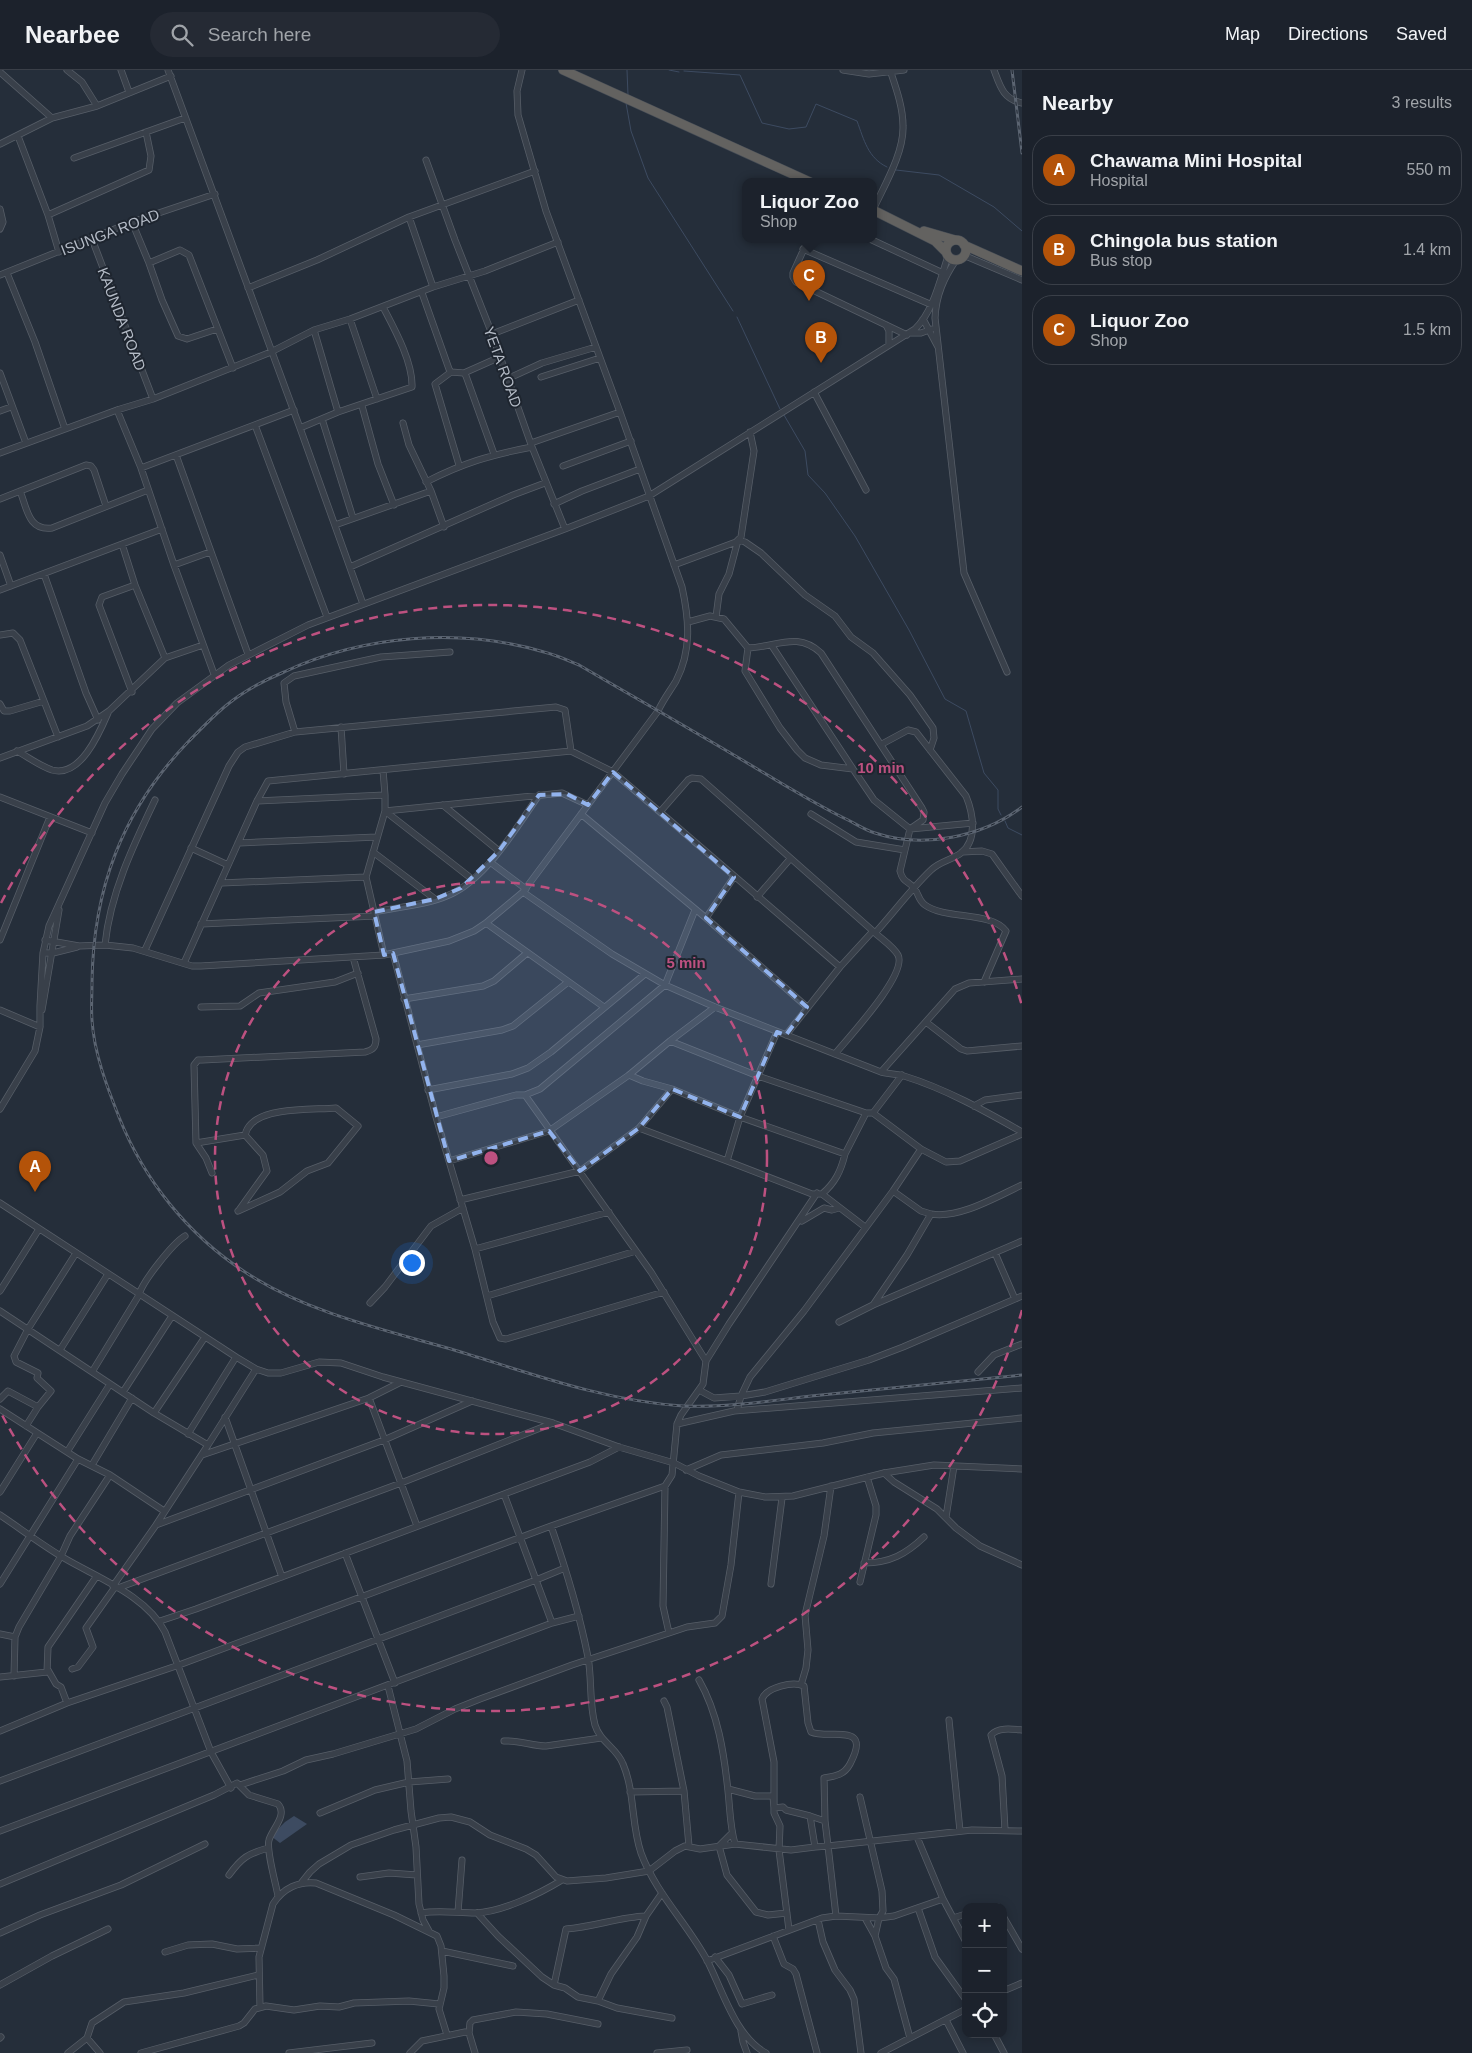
<!DOCTYPE html>
<meta charset="utf-8">
<style>
:root{--surface:#1c222c;--page:#252a34;--text:#f1f3f6;--muted:#a0a4a9;--line:#3a3f48;--accent:#b45309}
body{margin:0;font-family:Arial,sans-serif;background:var(--page);color:var(--text)}
.controls{position:absolute;right:15px;bottom:15px;display:grid;overflow:hidden;border-radius:10px;box-shadow:0 2px 12px #0003}
.controls button{width:45px;height:45px;display:grid;place-items:center;padding:0;border:0;border-bottom:1px solid var(--line);background:var(--surface);color:var(--text);font:25px sans-serif}
.you{position:absolute;left:411px;top:1192px;width:18px;height:18px;margin:-12px;border:4px solid #fff;border-radius:50%;background:#1a73e8;box-shadow:0 0 0 8px #1a73e833}
.badge{display:grid;place-items:center;width:32px;height:32px;border-radius:50%;background:var(--accent);color:#fff;font-size:16px;font-weight:700}
.pin{position:absolute;translate:-50% -41px;filter:drop-shadow(0 1px 2px #0008)}
.pin::after{content:'';position:absolute;top:26px;width:18px;height:15px;background:inherit;clip-path:polygon(0 0,100% 0,50% 100%)}
.popup{position:absolute;left:742px;top:108px;width:135px;height:65px;box-sizing:border-box;display:grid;place-content:center;border-radius:10px;background:var(--surface);filter:drop-shadow(0 1px 4px #0005);font-size:16px;white-space:nowrap;color:var(--muted)}
.popup b{font-size:19px;color:var(--text)}
.popup::after{content:'';position:absolute;left:50%;top:100%;margin-left:-10px;border:10px solid transparent;border-top-color:var(--surface)}
.list{margin:0;padding:0;list-style:none}
h2{display:flex;justify-content:space-between;align-items:center;height:65px;margin:0;padding:0 20px;font-size:21px}
h2 small{font-size:16px;font-weight:400;color:var(--muted)}
.list li{display:grid;grid-template-columns:32px 1fr auto;gap:15px;align-items:center;box-sizing:border-box;height:70px;margin:0 10px 10px;padding:0 10px;border:1px solid var(--line);border-radius:20px}
.list b{display:block;font-size:19px;white-space:nowrap}
.list p{margin:0;font-size:16px;white-space:nowrap;color:var(--muted)}
.list em{font-size:16px;font-style:normal;color:var(--muted)}
.icon{flex:none;width:28px;height:28px;fill:none;stroke:currentColor;stroke-width:2;stroke-linecap:round;stroke-linejoin:round}
.map{position:relative;flex:none;width:1022px;height:1983px;overflow:hidden}
header{display:flex;align-items:center;gap:30px;box-sizing:border-box;height:70px;padding:0 25px;background:var(--surface);border-bottom:1px solid var(--line)}
header strong{font-size:24px}
nav{display:flex;gap:28px;margin-inline-start:auto;font-size:18px}
.search{width:350px;height:45px;background:var(--page);display:flex;align-items:center;gap:12px;box-sizing:border-box;padding:0 18px;border-radius:28px;color:var(--muted);font-size:19px}
main{display:flex}
aside{flex:1;background:var(--surface)}
.map>svg:first-child{display:block}
.water{fill:#3d4b61}
.lines{fill:none;stroke-linecap:round;stroke-linejoin:round}
.stream{stroke:#3d4b61;stroke-width:1}
.minor-casing{stroke:#575e68;stroke-width:7}
.trunk-casing{stroke:#444b55;stroke-width:10}
.minor{stroke:#39404a;stroke-width:5.5}
.trunk{stroke:#636260;stroke-width:9}
.rail-casing{stroke:#5b6471;stroke-width:3}
.rail{stroke:#1e252f;stroke-width:1;stroke-dasharray:4;stroke-linecap:butt}
.marked{fill:#92b3ed;fill-opacity:0.2;stroke:#92b3ed;stroke-width:4;stroke-dasharray:10 6;stroke-linejoin:round}
.ring{fill:none;stroke:#bd5180;stroke-width:2.5;stroke-dasharray:9 6}
.labels{text-anchor:middle;dominant-baseline:central;stroke-width:4;stroke-linejoin:round;paint-order:stroke}
.street-label{font-size:15px;fill:#b4bbc6;stroke:#1e252f}
.centre{fill:#bd5180;stroke:#1e252f;stroke-width:2.5}
.ring-label{font-size:15px;text-anchor:middle;font-weight:bold;fill:#bd5180;stroke:#1e252f;stroke-width:4;stroke-linejoin:round;paint-order:stroke}
</style>
<header>
<strong>Nearbee</strong>
<div class="search"><svg class="icon" aria-label="search" viewBox="0 0 24 24"><circle cx="10" cy="10" r="6"/><path d="M15 15l6 6"/></svg>Search here</div>
<nav><a>Map</a><a>Directions</a><a>Saved</a></nav>
</header>
<main>
<div class="map">
<svg width="1022" height="1983" viewBox="0 0 1022 1983">
<rect width="100%" height="100%" fill="#252e3a"/>
<path class="water" d="M 294,1746 L 307,1754 L 280,1773 L 271,1766 L 285,1752 Z"/>
<g class="lines">
<path class="stream" d="M 627,0 L 628,25
M 669,0 L 679,2
M 684,1 L 740,5 L 762,53 L 789,59 L 806,57 L 816,34 L 857,51 C 864,70 868,88 887,97
M 626,33 L 631,61 L 648,108 L 733,241
M 896,100 L 939,105 L 994,137 L 1022,161
M 737,247 L 780,339
M 784,345 L 805,381 L 808,405 L 825,423 L 855,466 L 909,560 L 945,629 L 966,641 L 984,703 L 998,720 L 998,739 L 1001,745
M 1005,751 L 1008,758 L 1022,765"/>
<g class="minor-casing">
<path id="minor" d="M 67,0 L 82,12 L 97,36
M 121,0 L 129,22
M 168,0 L 300,358 L 363,534
M 843,0 L 869,4 L 904,0
M 994,0 C 1000,16 1003,29 1022,33
M 0,2 L 52,48
M 18,66 L 48,145 L 59,182
M 0,74 L 52,48 L 97,36 L 171,6
M 74,88 L 185,48
M 426,90 L 455,170 L 492,264 L 532,377 L 565,459
M 0,139 L 3,152 L 0,159
M 873,140 C 884,116 904,83 903,56 C 903,37 896,18 890,0
M 48,145 L 149,100 L 151,86 L 146,62
M 409,147 L 433,217
M 132,152 L 149,193 L 162,230 L 178,266 L 187,269 L 217,259
M 92,169 L 153,329
M 808,170 L 793,203 L 793,207 L 796,212 L 907,265
M 872,170 L 945,204
M 803,179 L 932,235
M 968,187 L 1022,210
M 956,190 C 944,208 936,225 935,248 L 964,503 L 1007,602
M 149,193 L 180,180 L 189,185 L 233,298
M 7,203 L 35,272 L 65,359
M 0,205 L 132,152 L 215,124
M 248,218 L 317,190 L 409,147 L 535,101
M 422,223 L 449,299 L 451,302 L 464,303 L 466,306 L 494,384
M 350,249 L 377,329
M 923,249 L 938,277
M 886,255 L 889,261 L 889,274
M 314,260 L 338,342
M 910,263 L 921,263 L 932,259
M 492,264 L 579,230
M 451,302 L 435,314 L 459,395
M 0,303 L 26,373
M 464,303 L 500,287
M 541,307 L 600,288
M 507,309 L 542,293 L 596,277
M 814,322 L 866,420
M 362,336 L 378,394 L 394,435
M 117,340 L 141,398 L 174,495 L 214,604
M 0,341 L 11,337
M 322,349 L 353,448
M 403,353 L 409,375 L 431,421 L 444,457
M 255,355 L 327,547
M 300,358 L 338,342 L 412,317 C 413,292 394,258 383,237
M 531,373 L 620,342
M 0,383 L 117,340 L 153,329 L 271,282 L 314,260 L 350,249 L 433,217 L 485,201 L 558,172
M 176,385 L 248,584
M 563,396 L 631,371
M 141,398 L 294,340
M 426,412 C 463,393 490,385 532,377
M 20,421 C 27,438 28,461 52,458 L 148,420
M 0,429 L 86,395 L 91,396 L 94,400 L 106,436
M 554,434 L 582,421 L 640,399
M 335,455 L 431,421
M 739,470 L 745,472 L 761,483 L 805,525 L 835,546 L 851,567 L 873,583 L 910,625 L 933,658 L 934,668 L 930,680
M 122,474 L 135,515 L 102,527 L 99,535 L 132,622
M 0,485 L 11,516
M 174,495 L 210,482
M 674,495 L 736,472 L 741,467 L 754,381 L 750,362
M 350,497 L 513,425 L 545,413
M 44,504 L 86,623 L 98,650
M 135,515 L 165,588
M 0,520 L 162,459
M 716,547 L 719,524 L 729,504 L 738,470
M 688,552 L 710,546 L 724,549 L 748,578 C 777,577 797,561 821,583 L 922,738 L 924,742 L 923,750 L 910,759
M 0,565 L 13,563 L 20,570 L 44,631
M 772,576 L 853,699
M 748,578 L 745,601 L 780,658 L 797,680 L 805,688 L 821,695 L 853,699 L 874,730 L 910,759 L 973,753
M 0,634 L 4,641 L 10,641 L 44,631 L 58,667
M 341,657 L 344,704
M 295,662 L 286,632 L 284,613 L 294,606 L 381,587 L 450,582
M 17,681 C 28,687 40,696 52,700 C 80,708 99,664 108,643
M 0,688 L 87,656 L 109,641 L 165,588 L 203,575
M 383,700 L 385,725
M 0,727 L 92,763
M 257,731 L 385,725 L 385,741 L 472,809
M 443,735 L 499,781
M 660,742 L 840,897 L 786,965
M 581,744 L 706,848 L 807,937
M 811,744 L 856,772 L 905,780
M 910,759 L 900,801 C 903,813 909,811 914,818 C 919,824 918,830 925,835 C 946,850 991,841 1006,861 L 984,912
M 238,773 L 377,767
M 191,778 L 228,795
M 373,782 L 435,829
M 962,782 L 982,781 L 992,784 L 1022,826
M 490,792 L 526,819
M 221,813 L 366,807
M 523,822 L 612,884 L 665,915 L 715,937 L 881,1002 C 889,1004 897,1004 904,1006 C 946,1019 985,1041 1022,1062
M 757,827 L 790,789
M 374,842 C 398,837 427,835 449,825 C 486,809 517,757 539,725
M 706,848 L 734,807
M 486,853 L 604,937
M 201,854 L 375,846
M 875,863 C 894,842 911,819 931,800 C 940,791 952,790 961,783 C 978,770 973,743 966,726 L 916,662 L 908,660 L 882,674
M 0,870 L 50,747
M 45,870 L 79,876 L 105,875 L 133,878 L 192,896 L 201,896 L 384,885 L 449,871 L 474,861 L 486,853 L 523,822 L 658,641 C 663,630 670,621 676,611 C 692,580 689,549 682,517 L 620,342 L 546,141 L 518,45 L 517,21 L 522,0
M 105,875 C 110,824 133,776 155,730
M 145,880 L 229,696 L 238,682 L 245,677 L 295,662 L 556,637 L 565,640 L 571,681
M 43,883 L 53,883 L 77,877
M 393,883 L 436,1047 L 475,1179 L 493,1252 L 500,1268 L 506,1269 L 664,1222
M 384,885 L 366,807 L 385,741 L 562,723 L 588,735
M 184,893 L 257,731 L 268,711 L 571,681 L 613,702 L 660,742 L 688,710 L 692,708 L 701,709 L 873,861 C 880,868 893,876 898,885 C 908,904 848,968 835,984
M 840,897 L 873,861
M 404,929 L 483,916 L 494,911 L 527,883
M 201,937 L 240,936 L 259,923 L 335,912 L 358,903
M 0,940 L 40,957
M 42,940 L 59,840
M 926,952 L 961,979 L 967,981 L 1022,976
M 670,971 L 758,1006 L 866,1043
M 417,975 L 502,960 L 513,956 L 568,912
M 881,1002 L 955,919 L 969,913 L 1022,909
M 629,1005 L 643,1011 L 672,1019
M 428,1020 L 512,1004 L 528,998 L 551,982 L 645,904
M 525,1025 L 540,1019 L 665,915 L 695,840
M 974,1036 L 985,1030 L 1022,1025
M 0,1039 L 35,981 L 40,957 L 40,936 L 43,883 L 49,856 L 105,733 L 122,704 L 152,659 L 177,633 L 229,595 L 308,555 L 565,459 L 649,426 L 915,259 C 933,242 940,210 948,186
M 873,1043 L 921,1079 L 946,1092 L 960,1091 L 1022,1064
M 436,1047 L 516,1025 L 525,1025 L 651,1202 L 706,1291
M 639,1058 L 727,1091 L 740,1047 L 777,962
M 196,1073 L 245,1065 C 246,1061 248,1057 251,1054 C 267,1037 313,1040 336,1038 L 358,1056 L 328,1093 L 307,1101 L 280,1122 L 238,1141
M 921,1079 L 893,1121 L 804,1241 L 750,1307 L 741,1326 L 765,1322 L 869,1290 L 903,1277 L 1022,1226
M 449,1091 L 549,1061 L 629,1005 L 670,971 L 715,937
M 727,1091 L 812,1124 L 822,1124 C 835,1113 841,1101 845,1084
M 212,1103 L 206,1088 L 196,1073 L 194,995 L 198,990 L 202,990 L 365,982 C 373,980 376,977 376,969 L 353,887
M 822,1124 L 865,1157
M 460,1130 L 580,1101 L 639,1058 L 672,1019 L 740,1047 L 845,1084 L 866,1043 L 873,1043 L 902,1005
M 0,1133 L 236,1287 L 256,1299 L 268,1303 L 281,1303 L 319,1292 L 341,1293 L 383,1307 L 553,1353 L 619,1377 L 674,1393 L 699,1406 L 739,1422 L 765,1427 L 793,1426 L 884,1403 L 934,1395 L 1022,1399
M 239,1140 L 267,1101 L 263,1085 L 245,1065
M 931,1144 C 959,1149 996,1127 1022,1115
M 802,1151 L 824,1138 L 832,1140 L 839,1138
M 475,1179 L 609,1142
M 995,1183 L 1015,1229
M 0,1221 L 39,1159
M 487,1226 L 636,1181
M 370,1233 L 385,1217 L 431,1156 L 463,1138
M 873,1235 L 1022,1171
M 0,1241 L 154,1343 L 208,1375 L 256,1299
M 839,1252 L 873,1235 L 907,1185 L 931,1144 L 921,1141 L 893,1121
M 60,1280 L 108,1204
M 92,1302 L 139,1225 C 142,1212 173,1173 185,1166
M 978,1302 L 994,1285 L 1022,1274
M 699,1320 L 714,1328 L 741,1326 L 737,1340 L 734,1341
M 123,1322 L 172,1246
M 369,1328 L 417,1456
M 0,1329 L 8,1321 L 38,1337
M 0,1339 L 78,1389 L 110,1405 L 164,1441
M 154,1343 L 205,1267
M 225,1347 L 282,1507
M 677,1354 L 734,1341 L 1022,1318
M 26,1356 L 38,1337 L 51,1321 L 37,1308 L 38,1303 L 16,1292 L 14,1286 L 28,1259 L 76,1183
M 188,1364 L 236,1287
M 67,1382 L 110,1314
M 202,1385 L 369,1328 L 401,1312
M 92,1395 L 132,1328
M 686,1400 L 721,1385 L 823,1373 L 873,1363 L 1022,1348
M 884,1403 L 894,1412 L 937,1439 L 956,1458 L 980,1476 L 1022,1495
M 0,1422 L 37,1363
M 0,1445 C 21,1459 42,1475 64,1488 C 98,1508 147,1526 165,1562 L 211,1682 L 231,1718
M 946,1447 L 954,1396
M 156,1455 L 384,1370 L 472,1331
M 551,1456 C 566,1499 579,1542 588,1587 C 592,1609 589,1633 595,1655 C 600,1672 617,1678 623,1694 C 635,1722 631,1754 641,1783 C 656,1824 688,1854 708,1892 C 723,1922 736,1967 766,1983
M 345,1483 L 395,1613
M 864,1493 C 890,1493 906,1484 924,1467
M 565,1498 L 536,1510 L 504,1424 L 590,1392 L 619,1377
M 860,1512 L 876,1445 L 876,1436 L 867,1407
M 0,1514 L 78,1389
M 771,1514 L 782,1428
M 113,1516 L 156,1455 L 208,1375
M 118,1518 L 401,1413 L 553,1353
M 160,1551 L 196,1539 L 504,1424
M 669,1563 L 687,1557 L 715,1553 L 722,1546 L 731,1495 L 739,1422
M 0,1564 L 15,1567 L 19,1557 L 61,1486 L 70,1466 L 110,1405
M 72,1599 L 78,1597 L 93,1577 L 86,1558 L 115,1517
M 48,1600 L 56,1614 L 61,1617 L 67,1633
M 14,1606 L 15,1567
M 0,1607 L 47,1602 L 48,1577 L 96,1507
M 699,1610 C 718,1643 724,1683 728,1721 C 730,1739 730,1757 735,1774
M 801,1615 L 806,1598 L 808,1580 L 805,1545 L 824,1466 L 831,1416
M 388,1616 L 407,1691 L 411,1741 L 416,1777 L 419,1834 L 423,1850 L 429,1861
M 664,1631 L 667,1637 L 684,1721 L 689,1776
M 949,1650 L 960,1761
M 0,1661 L 67,1633 L 179,1595 L 551,1456 L 665,1416 L 672,1405 L 677,1354 L 681,1345 L 703,1314 L 706,1291 L 729,1254 L 817,1123
M 504,1671 C 519,1670 532,1676 546,1676 L 601,1668
M 0,1711 L 536,1510 L 552,1553
M 240,1715 L 283,1701 L 306,1690 L 333,1684 L 416,1659 L 455,1639 L 480,1629 L 572,1595 L 669,1563 L 663,1536 L 665,1416
M 728,1719 L 755,1726 L 773,1726 L 774,1738 L 783,1737 L 786,1740 L 810,1746 L 815,1777 L 828,1776 L 825,1751 L 810,1746
M 630,1722 L 684,1721
M 860,1727 L 882,1821 L 883,1841 L 879,1848 L 875,1866
M 320,1743 L 375,1720 L 409,1712 L 448,1709
M 1005,1760 L 1002,1706 L 991,1665 C 998,1657 1012,1659 1022,1660
M 0,1761 L 552,1553 L 579,1546
M 732,1763 L 719,1776 L 727,1805 L 756,1842 L 768,1845 L 787,1843
M 917,1767 L 943,1829 L 966,1872
M 229,1805 C 242,1787 248,1784 268,1778
M 360,1807 L 389,1803 L 417,1805
M 302,1812 L 310,1802 L 319,1794 L 351,1775 L 394,1760 L 439,1748 L 451,1747 L 470,1752 L 490,1765 L 526,1779 L 536,1785 L 556,1807 L 567,1811 L 606,1808 L 649,1801 L 675,1781 L 685,1776 L 700,1779 L 735,1774 L 791,1780 L 815,1777
M 0,1814 L 214,1725 L 237,1713 L 249,1725 L 278,1734 C 288,1745 272,1759 269,1770 C 266,1780 276,1814 278,1826
M 989,1837 L 998,1837
M 918,1838 L 935,1887 L 966,1930
M 458,1842 L 462,1790
M 421,1843 C 439,1840 457,1843 475,1843 C 502,1842 539,1824 562,1810
M 477,1843 L 498,1866 L 542,1907 L 554,1915 L 565,1918 L 578,1927 L 598,1931 L 617,1938 L 672,1948
M 836,1846 L 879,1848 L 894,1846 L 943,1829
M 1003,1846 L 1022,1879
M 865,1848 L 875,1866 L 886,1898 L 894,1909 L 910,1968
M 953,1848 L 966,1844
M 818,1850 L 823,1872 L 835,1900 L 850,1920 L 854,1929 L 861,1983
M 789,1860 L 779,1780 L 780,1756 L 774,1743 L 774,1692 L 762,1629 C 767,1617 793,1611 804,1616 L 808,1653 L 811,1662 C 829,1670 873,1651 850,1694 C 844,1705 836,1706 824,1708 L 825,1751
M 0,1863 L 40,1845 L 121,1815 L 205,1774
M 773,1866 L 784,1894 L 793,1899 L 796,1904 L 817,1983
M 442,1881 L 513,1896
M 165,1882 L 188,1875 L 212,1874 L 237,1879 L 260,1878
M 715,1887 L 729,1905 L 742,1934 L 772,1925
M 707,1891 L 822,1848 L 836,1846 L 828,1776 L 972,1760 L 1022,1761
M 0,1915 L 52,1886 L 108,1859
M 554,1915 L 566,1859 C 594,1857 619,1847 646,1846
M 1003,1921 L 1022,1913
M 598,1931 L 611,1904 L 637,1867 L 646,1846 L 662,1823
M 260,1937 L 259,1887 L 273,1834 C 283,1818 299,1811 316,1813 L 394,1845 L 437,1866 L 441,1876 L 444,1906 L 444,1918 L 439,1939 L 447,1965
M 946,1950 L 963,1983
M 741,1961 L 743,1972 L 747,1983
M 469,1963 L 470,1953 L 473,1950 L 516,1942 L 547,1944 L 598,1954
M 994,1964 L 1004,1983
M 0,1968 L 1,1967
M 87,1968 L 100,1983
M 68,1983 L 87,1968 L 92,1953 L 124,1932 L 184,1923 L 258,1905
M 141,1983 L 239,1956 L 244,1953 L 255,1939 L 266,1936 L 294,1940 L 320,1936 L 339,1937 L 354,1933 L 409,1931 L 439,1934
M 289,1983 L 372,1973
M 410,1983 L 422,1971 L 465,1962 L 469,1963 L 475,1983
M 657,1983 L 687,1980
M 881,1983 L 966,1939"/>
</g>
<g class="trunk-casing">
<path id="trunk" d="M 563,0 L 810,112
M 873,140 L 935,171 L 946,182
M 924,161 L 955,170
M946 180a10 10 0 1 1 20 0a10 10 0 1 1-20 0Z
M 964,175 L 1022,201"/>
</g>
<use href="#minor" class="minor"/>
<use href="#trunk" class="trunk"/>
<g class="rail-casing">
<path id="rail" d="M 1012,0 L 1022,83
M 1022,737 C 983,767 923,779 875,763 C 865,760 856,754 848,750 C 817,735 788,717 759,700 C 699,664 639,630 579,595 C 567,590 556,585 544,582 C 460,557 363,565 284,602 C 265,610 244,621 228,634 C 214,645 201,659 188,672 C 122,741 93,819 92,913 C 92,926 91,938 92,950 C 94,983 107,1017 119,1047 C 144,1110 188,1165 245,1202 C 306,1242 381,1259 451,1279 C 527,1302 603,1331 683,1336 C 725,1338 769,1331 811,1326 C 882,1319 952,1312 1022,1305"/>
</g>
<use href="#rail" class="rail"/>
</g>
<path class="marked" d="M 613,702 L 734,807 L 706,848 L 807,937 L 786,965 L 777,962 L 740,1047 L 672,1019 L 639,1058 L 580,1101 L 549,1061 L 449,1091 L 393,883 L 384,885 L 374,842 L 435,829 L 461,818 L 499,781 L 539,725 L 567,724 L 588,735 Z"/>
<g class="ring">
<circle cx="491" cy="1088" r="276"/>
<path d="M1022 1240A552 552 0 0 1 1 1343M1 833A552 552 0 0 1 1022 936"/>
</g>
<g class="labels">
<g class="street-label">
<text transform="translate(110 162) rotate(-21)">ISUNGA ROAD</text>
<text transform="translate(122 249) rotate(69)">KAUNDA ROAD</text>
<text transform="translate(503 297) rotate(70)">YETA ROAD</text>
</g>
</g>
<circle cx="491" cy="1088" r="8" class="centre"/>
<g class="ring-label">
<text x="881" y="703">10 min</text>
<text x="686" y="898">5 min</text>
</g>
</svg>
<div class="controls">
<button>+</button>
<button>−</button>
<button><svg class="icon" aria-label="locate" viewBox="0 0 24 24"><circle cx="12" cy="12" r="6"/><path d="M12 2v4M12 18v4M2 12h4M18 12h4"/></svg></button>
</div>
<div class="you"></div>
<div class="pin badge" style="left:35px;top:1122px">A</div>
<div class="pin badge" style="left:821px;top:293px">B</div>
<div class="pin badge" style="left:809px;top:231px">C</div>
<div class="popup"><b>Liquor Zoo</b>Shop</div>
</div>
<aside>
<h2>Nearby<small>3 results</small></h2>
<ul class="list">
<li><span class="badge">A</span><div><b>Chawama Mini Hospital</b><p>Hospital</p></div><em>550 m</em></li>
<li><span class="badge">B</span><div><b>Chingola bus station</b><p>Bus stop</p></div><em>1.4 km</em></li>
<li><span class="badge">C</span><div><b>Liquor Zoo</b><p>Shop</p></div><em>1.5 km</em></li>
</ul>
</aside>
</main>
